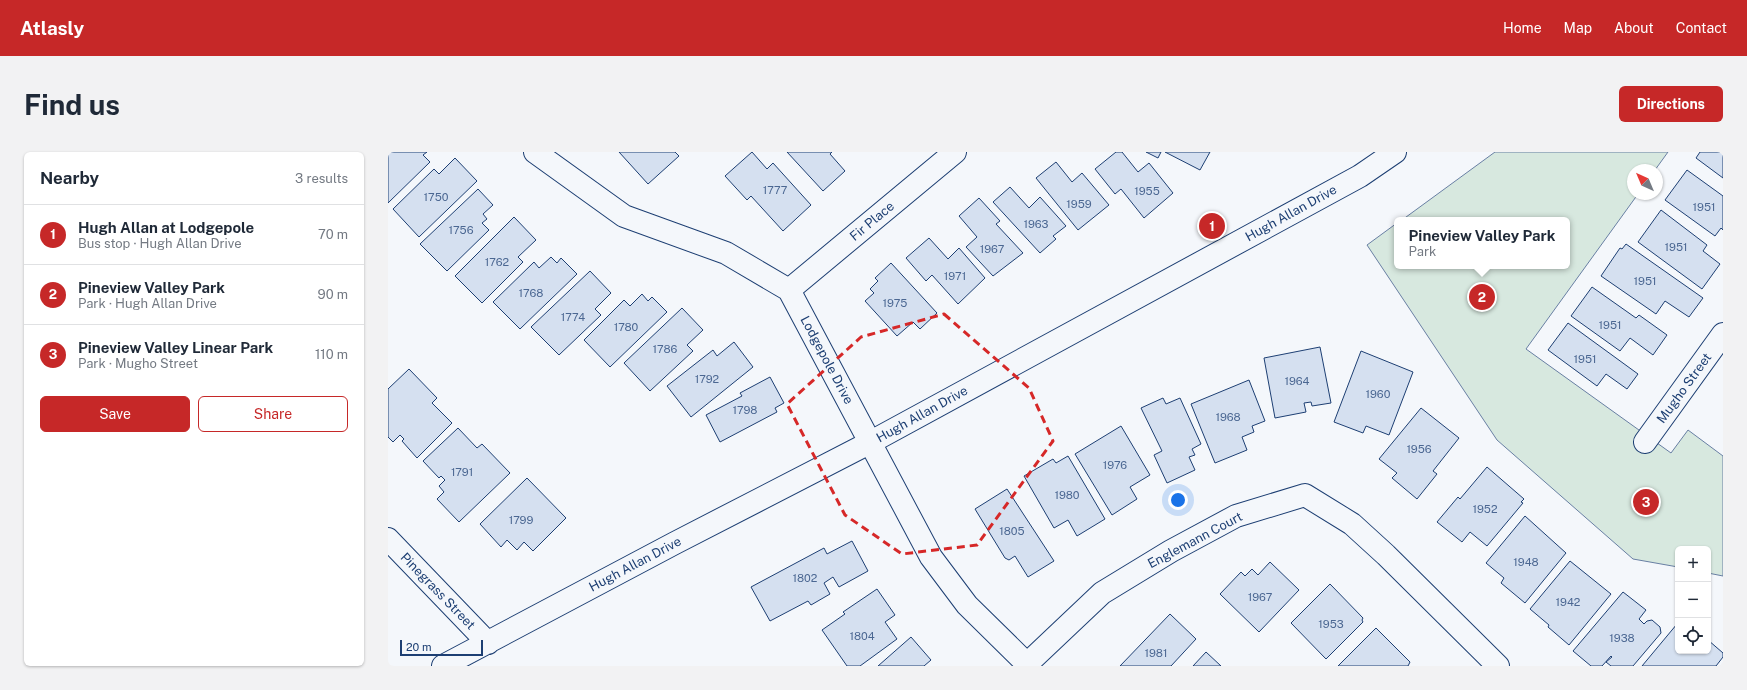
<!DOCTYPE html>
<meta charset="utf-8">
<style>
:root{--surface:#fff;--page:#f2f2f3;--text:#1f2937;--muted:#747a83;--line:#e0e1e3;--accent:#c62828}
body{margin:0;font-family:"Public Sans",sans-serif;background:var(--page);color:var(--text)}
.controls{position:absolute;right:12px;bottom:12px;display:grid;overflow:hidden;border-radius:6px;box-shadow:0 1px 3px #0004}
.controls button{width:36px;height:36px;display:grid;place-items:center;padding:0;border:0;border-bottom:1px solid var(--line);background:var(--surface);color:var(--text);font:20px sans-serif}
.compass{position:absolute;left:1239px;top:12px;width:36px;height:36px;border-radius:50%;background:var(--surface);box-shadow:0 1px 3px #0004;rotate:316deg}
.scale{position:absolute;left:12px;bottom:10px;width:83px;box-sizing:border-box;padding-left:4px;border:2px solid #1d3f73;border-top:0;font-size:11px;line-height:14px;white-space:nowrap;color:#1d3f73;-webkit-text-stroke:3px #f4f7fb;paint-order:stroke}
.you{position:absolute;left:790px;top:348px;width:14px;height:14px;margin:-10px;border:3px solid #fff;border-radius:50%;background:#1a73e8;box-shadow:0 0 0 6px #1a73e833}
.badge{display:grid;place-items:center;width:26px;height:26px;border-radius:50%;background:var(--accent);color:#fff;font-size:13px;font-weight:700}
.pin{position:absolute;translate:-50% -50%;border:2px solid #fff;box-shadow:0 1px 4px #0006}
.popup{position:absolute;left:1006px;top:65px;width:176px;height:52px;box-sizing:border-box;display:grid;place-content:center;border-radius:6px;background:var(--surface);filter:drop-shadow(0 1px 3px #0005);font-size:13px;white-space:nowrap;color:var(--muted)}
.popup b{font-size:15px;color:var(--text)}
.popup::after{content:'';position:absolute;left:50%;top:100%;margin-left:-8px;border:8px solid transparent;border-top-color:var(--surface)}
.list{margin:0;padding:0;list-style:none}
h2{display:flex;justify-content:space-between;align-items:center;height:52px;margin:0;padding:0 16px;font-size:17px}
h2 small{font-size:13px;font-weight:400;color:var(--muted)}
.list li{display:grid;grid-template-columns:26px 1fr auto;gap:12px;align-items:center;box-sizing:border-box;height:60px;padding:0 16px;border-top:1px solid var(--line)}
.list b{display:block;font-size:15px;white-space:nowrap}
.list p{margin:0;font-size:13px;white-space:nowrap;color:var(--muted)}
.list em{font-size:13px;font-style:normal;color:var(--muted)}
.actions{display:flex;gap:8px;padding:12px 16px}
.actions a{flex:1;padding:9px 0;border:1px solid var(--accent);border-radius:6px;text-align:center;font-size:14px;color:var(--accent)}
.actions .main{background:var(--accent);color:#fff}
.icon{flex:none;width:22px;height:22px;fill:none;stroke:currentColor;stroke-width:2;stroke-linecap:round;stroke-linejoin:round}
.map{position:relative;flex:none;width:1335px;height:514px;overflow:hidden;border-radius:6px}
header{display:flex;align-items:center;gap:24px;box-sizing:border-box;height:56px;padding:0 20px;background:var(--accent);color:#fff}
header strong{font-size:19px}
nav{display:flex;gap:22px;margin-inline-start:auto;font-size:14px}
.intro{display:flex;align-items:center;justify-content:space-between;box-sizing:border-box;height:96px;padding:0 24px}
h1{margin:0;font-size:28px}
.button{padding:10px 18px;border-radius:6px;background:var(--accent);color:#fff;font-size:14px;font-weight:700}
main{display:flex;gap:24px;padding:0 24px}
aside{flex:1;background:var(--surface);border-radius:6px;box-shadow:0 1px 3px #0004}
.map>svg:first-child{display:block}
.green{fill:#d7e8df;stroke:#687fa3}
.building{fill:#d5e0f0;stroke:#1d3f73}
.lines{fill:none;stroke-linecap:round;stroke-linejoin:round}
.minor-casing{stroke:#1d3f73;stroke-width:24}
.tertiary-casing{stroke:#1d3f73;stroke-width:24}
.minor{stroke:#f4f7fb;stroke-width:22}
.tertiary{stroke:#f4f7fb;stroke-width:22}
.marked{fill:none;stroke:#d62828;stroke-width:3;stroke-dasharray:8 5;stroke-linejoin:round}
.labels{text-anchor:middle;dominant-baseline:central;stroke-width:3;stroke-linejoin:round;paint-order:stroke}
.number-label{font-size:11px;fill:#4b6792}
.street-label{font-size:13px;fill:#1d3f73;stroke:#f4f7fb}
</style>
<header>
<strong>Atlasly</strong>
<nav><a>Home</a><a>Map</a><a>About</a><a>Contact</a></nav>
</header>
<div class="intro"><h1>Find us</h1><a class="button">Directions</a></div>
<main>
<aside>
<h2>Nearby<small>3 results</small></h2>
<ul class="list">
<li><span class="badge">1</span><div><b>Hugh Allan at Lodgepole</b><p>Bus stop · Hugh Allan Drive</p></div><em>70 m</em></li>
<li><span class="badge">2</span><div><b>Pineview Valley Park</b><p>Park · Hugh Allan Drive</p></div><em>90 m</em></li>
<li><span class="badge">3</span><div><b>Pineview Valley Linear Park</b><p>Park · Mugho Street</p></div><em>110 m</em></li>
</ul>
<div class="actions"><a class="main">Save</a><a>Share</a></div>
</aside>
<div class="map">
<svg width="1335" height="514" viewBox="0 0 1335 514">
<rect width="100%" height="100%" fill="#f4f7fb"/>
<path class="green" d="M 1107,0 L 1280,0 L 1267,18 L 1245,18 L 1245,42 L 1250,42 L 1138,197 L 1283,301 L 1300,278 L 1335,304 L 1335,424 L 1320,421 L 1320,397 L 1290,397 L 1290,415 L 1245,407 L 1109,288 L 979,93 L 1009,71 L 1009,114 L 1179,114 L 1179,68 L 1014,68 Z"/>
<path class="building" d="M 0,0 L 39,0 L 35,3 L 42,10 L 0,51 Z
M 231,0 L 287,0 L 291,4 L 260,32 Z
M 364,0 L 379,17 L 385,11 L 423,53 L 395,79 L 363,44 L 359,48 L 337,24 Z
M 399,0 L 444,0 L 442,2 L 457,19 L 435,39 Z
M 728,0 L 734,0 L 750,20 L 761,11 L 785,41 L 756,66 L 733,37 L 727,42 L 707,17 Z
M 758,0 L 773,0 L 770,6 Z
M 777,0 L 822,0 L 812,18 Z
M 1312,0 L 1335,0 L 1335,26 L 1308,6 Z
M 67,6 L 89,29 L 31,85 L 5,57 L 46,17 L 51,22 Z
M 668,10 L 684,30 L 694,21 L 721,53 L 690,78 L 648,26 Z
M 1299,18 L 1335,44 L 1335,78 L 1333,76 L 1327,84 L 1277,48 Z
M 622,35 L 641,56 L 652,45 L 678,74 L 665,84 L 668,87 L 652,101 L 605,50 Z
M 90,37 L 105,53 L 95,62 L 99,67 L 94,71 L 101,78 L 59,119 L 32,92 Z
M 591,46 L 612,69 L 608,72 L 635,101 L 605,124 L 578,95 L 589,85 L 571,64 Z
M 1273,58 L 1319,93 L 1315,99 L 1332,112 L 1314,137 L 1250,90 Z
M 126,65 L 148,88 L 130,105 L 135,110 L 94,151 L 67,124 Z
M 541,86 L 560,107 L 571,96 L 597,126 L 570,152 L 544,123 L 538,129 L 518,106 Z
M 1238,92 L 1315,146 L 1301,165 L 1277,149 L 1268,162 L 1213,124 L 1232,96 L 1234,97 Z
M 163,105 L 169,111 L 173,106 L 189,122 L 132,177 L 105,150 L 146,110 L 151,116 Z
M 503,111 L 549,161 L 532,177 L 525,170 L 509,184 L 477,149 L 486,141 L 482,137 L 490,129 L 487,126 Z
M 202,119 L 223,141 L 207,157 L 213,163 L 171,203 L 143,175 Z
M 1204,135 L 1248,166 L 1251,163 L 1279,183 L 1265,203 L 1242,186 L 1232,199 L 1183,164 Z
M 254,142 L 260,149 L 264,145 L 279,160 L 222,215 L 196,188 L 236,148 L 242,154 Z
M 294,156 L 315,178 L 299,193 L 305,199 L 262,239 L 236,211 Z
M 1180,171 L 1250,222 L 1239,237 L 1218,222 L 1209,234 L 1160,198 Z
M 346,190 L 365,215 L 303,265 L 279,234 L 325,198 L 329,204 Z
M 932,195 L 943,251 L 924,254 L 923,250 L 916,251 L 918,260 L 887,266 L 876,206 Z
M 973,199 L 1025,220 L 1001,283 L 978,274 L 975,281 L 946,270 Z
M 21,217 L 49,246 L 44,251 L 64,271 L 29,306 L 14,289 L 16,287 L 12,283 L 5,290 L 0,285 L 0,237 Z
M 382,225 L 396,251 L 387,256 L 389,260 L 332,290 L 318,263 L 354,244 L 352,241 Z
M 861,228 L 877,269 L 864,274 L 866,280 L 854,285 L 859,298 L 827,311 L 803,252 Z
M 775,246 L 778,252 L 792,246 L 813,292 L 804,297 L 807,303 L 801,305 L 807,318 L 779,331 L 766,303 L 774,299 L 753,256 Z
M 1033,256 L 1071,286 L 1045,319 L 1049,322 L 1029,347 L 1004,326 L 1009,321 L 991,307 Z
M 733,274 L 762,323 L 742,335 L 749,347 L 724,363 L 687,302 Z
M 70,276 L 89,296 L 94,292 L 122,321 L 71,370 L 49,347 L 56,340 L 51,334 L 57,328 L 53,324 L 51,326 L 35,309 Z
M 680,304 L 717,367 L 689,384 L 680,368 L 666,376 L 636,324 L 665,307 L 668,311 Z
M 1099,315 L 1136,347 L 1133,350 L 1135,351 L 1099,394 L 1082,380 L 1074,390 L 1049,370 L 1070,345 L 1072,347 Z
M 139,326 L 178,366 L 145,399 L 136,390 L 129,398 L 119,388 L 113,395 L 92,372 Z
M 619,337 L 666,409 L 640,425 L 627,404 L 621,408 L 617,406 L 587,357 Z
M 1137,364 L 1178,401 L 1137,451 L 1113,431 L 1116,426 L 1098,411 Z
M 464,389 L 480,419 L 451,435 L 445,425 L 436,431 L 442,442 L 423,453 L 420,449 L 382,469 L 363,435 L 436,396 L 439,402 Z
M 1182,409 L 1223,442 L 1181,493 L 1160,475 L 1161,473 L 1142,457 Z
M 882,410 L 911,438 L 871,480 L 832,442 L 853,420 L 857,424 L 864,417 L 870,423 Z
M 942,432 L 975,466 L 974,468 L 975,470 L 938,507 L 903,471 Z
M 489,437 L 507,463 L 497,470 L 509,487 L 472,514 L 459,514 L 434,478 L 457,462 L 455,460 Z
M 1235,440 L 1258,458 L 1251,467 L 1256,472 L 1259,469 L 1264,468 L 1272,475 L 1273,481 L 1245,514 L 1223,514 L 1218,510 L 1224,505 L 1223,504 L 1214,514 L 1203,514 L 1185,499 Z
M 782,462 L 808,487 L 783,514 L 732,514 Z
M 1289,472 L 1290,499 L 1320,499 L 1320,488 L 1335,501 L 1335,505 L 1328,514 L 1254,514 Z
M 988,476 L 1022,510 L 1020,514 L 950,514 Z
M 523,485 L 543,508 L 536,514 L 490,514 Z
M 818,500 L 833,514 L 805,514 Z"/>
<g class="lines">
<g class="minor-casing">
<path id="minor" d="M 147,0 L 236,64 L 338,101 L 401,138 L 543,405 L 579,453 L 641,514
M 401,138 L 567,0
M 1257,290 L 1335,182
M 0,387 L 100,491
M 639,512 L 714,441 L 783,399 L 848,364 L 917,343 L 964,372 L 998,403 L 1110,514
M 55,514 L 287,391 L 483,290"/>
</g>
<g class="tertiary-casing">
<path id="tertiary" d="M 483,290 L 972,24 L 1007,0"/>
</g>
<use href="#minor" class="minor"/>
<use href="#tertiary" class="tertiary"/>
</g>
<path class="marked" d="M 556,162 L 641,236 L 665,289 L 589,393 L 514,402 L 457,363 L 399,252 L 473,185 Z"/>
<g class="labels">
<g class="number-label">
<text x="387" y="38">1777</text>
<text x="759" y="39">1955</text>
<text x="48" y="45">1750</text>
<text x="691" y="52">1959</text>
<text x="1316" y="55">1951</text>
<text x="648" y="72">1963</text>
<text x="73" y="78">1756</text>
<text x="1288" y="95">1951</text>
<text x="604" y="97">1967</text>
<text x="109" y="110">1762</text>
<text x="567" y="124">1971</text>
<text x="1257" y="129">1951</text>
<text x="143" y="141">1768</text>
<text x="507" y="151">1975</text>
<text x="185" y="165">1774</text>
<text x="1222" y="173">1951</text>
<text x="238" y="175">1780</text>
<text x="277" y="197">1786</text>
<text x="1197" y="207">1951</text>
<text x="319" y="227">1792</text>
<text x="909" y="229">1964</text>
<text x="990" y="242">1960</text>
<text x="357" y="258">1798</text>
<text x="840" y="265">1968</text>
<text x="1031" y="297">1956</text>
<text x="727" y="313">1976</text>
<text x="74" y="320">1791</text>
<text x="679" y="343">1980</text>
<text x="1097" y="357">1952</text>
<text x="133" y="368">1799</text>
<text x="624" y="379">1805</text>
<text x="1138" y="410">1948</text>
<text x="417" y="426">1802</text>
<text x="872" y="445">1967</text>
<text x="1180" y="450">1942</text>
<text x="943" y="472">1953</text>
<text x="474" y="484">1804</text>
<text x="1234" y="486">1938</text>
<text x="768" y="501">1981</text>
</g>
<g class="street-label">
<text transform="translate(903 61) rotate(-29)">Hugh Allan Drive</text>
<text transform="translate(484 69) rotate(-40)">Fir Place</text>
<text transform="translate(439 208) rotate(62)">Lodgepole Drive</text>
<text transform="translate(1296 236) rotate(-54)">Mugho Street</text>
<text transform="translate(534 262) rotate(-29)">Hugh Allan Drive</text>
<text transform="translate(807 388) rotate(-28)">Englemann Court</text>
<text transform="translate(247 412) rotate(-28)">Hugh Allan Drive</text>
<text transform="translate(50 439) rotate(46)">Pinegrass Street</text>
</g>
</g>
</svg>
<div class="controls">
<button>+</button>
<button>−</button>
<button><svg class="icon" aria-label="locate" viewBox="0 0 24 24"><circle cx="12" cy="12" r="6"/><path d="M12 2v4M12 18v4M2 12h4M18 12h4"/></svg></button>
</div>
<svg class="compass" viewBox="-18 -18 36 36"><path d="M0-13l5 13h-10z" fill="#e53935"/><path d="M0 13l5-13h-10z" fill="#747a83"/></svg>
<div class="scale">20 m</div>
<div class="you"></div>
<div class="pin badge" style="left:824px;top:74px">1</div>
<div class="pin badge" style="left:1094px;top:145px">2</div>
<div class="popup"><b>Pineview Valley Park</b>Park</div>
<div class="pin badge" style="left:1258px;top:350px">3</div>
</div>
</main>
